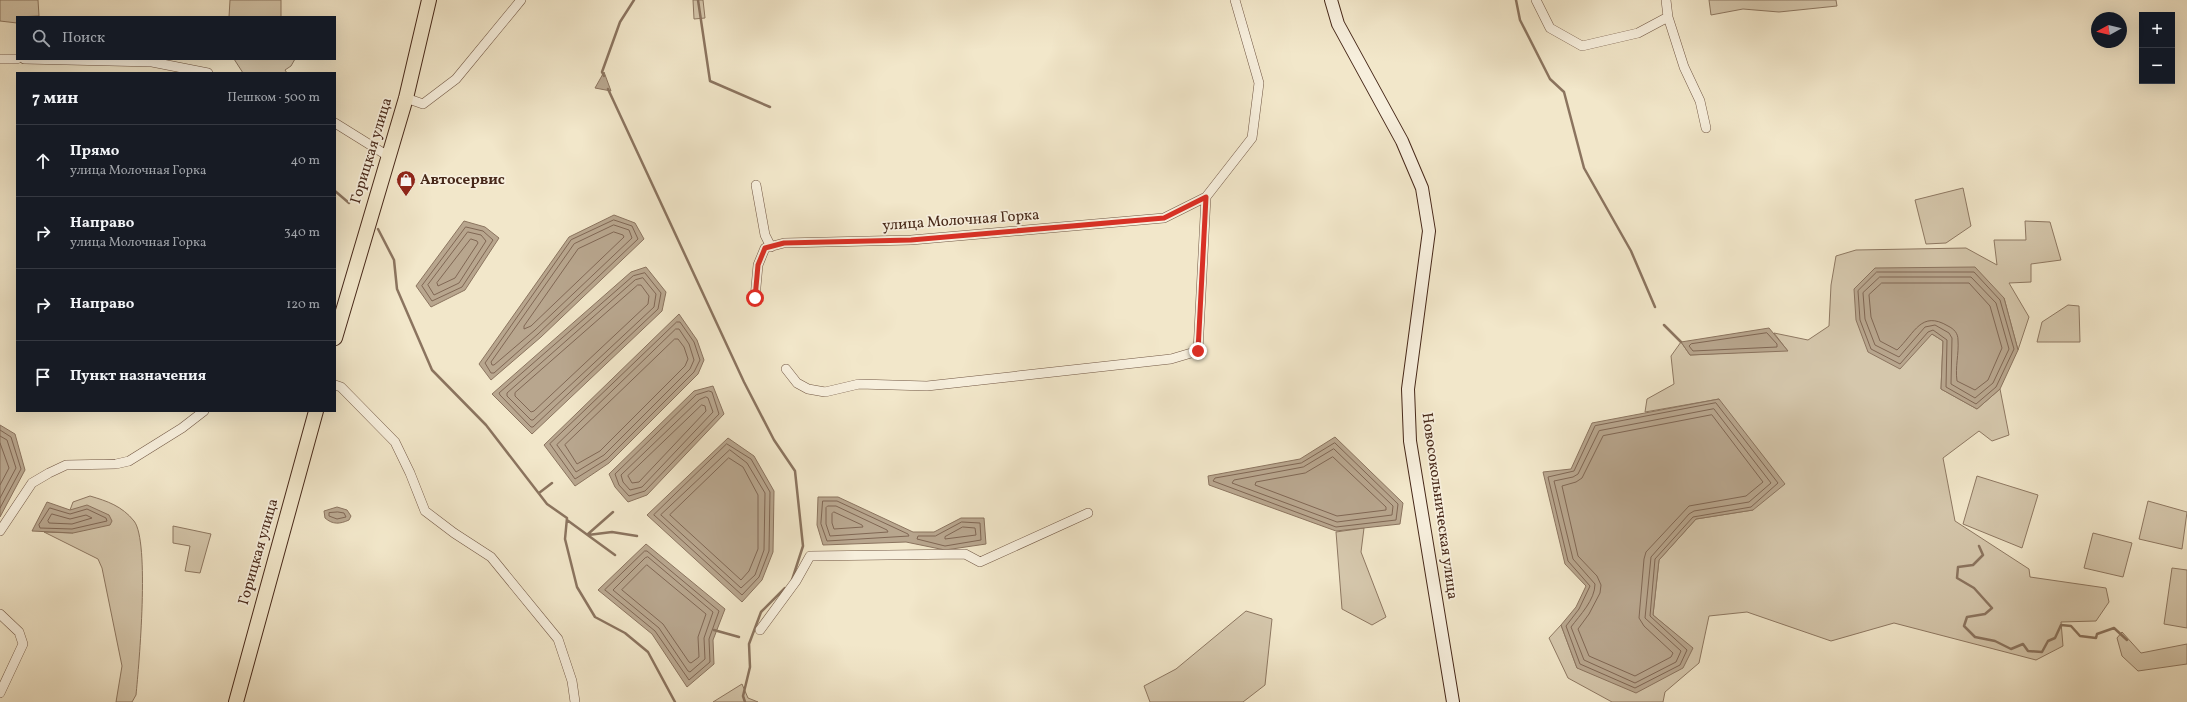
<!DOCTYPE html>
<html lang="ru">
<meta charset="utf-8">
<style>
:root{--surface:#171b24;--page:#242831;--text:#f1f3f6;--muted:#9ea1a6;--line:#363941}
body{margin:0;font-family:Vollkorn,serif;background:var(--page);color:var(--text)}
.controls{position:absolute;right:12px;top:12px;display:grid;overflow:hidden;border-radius:0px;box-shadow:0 4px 16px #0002}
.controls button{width:36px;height:36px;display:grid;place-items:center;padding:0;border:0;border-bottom:1px solid var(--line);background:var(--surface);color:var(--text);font:20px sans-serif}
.compass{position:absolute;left:2091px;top:12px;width:36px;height:36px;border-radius:50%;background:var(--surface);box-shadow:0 4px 16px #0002;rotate:262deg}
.stop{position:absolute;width:12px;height:12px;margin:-9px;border:3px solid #d93025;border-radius:50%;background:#fff}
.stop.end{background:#d93025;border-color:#fff;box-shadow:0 1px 4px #0008}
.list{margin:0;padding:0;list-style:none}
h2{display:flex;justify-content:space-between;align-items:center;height:52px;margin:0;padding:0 16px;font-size:17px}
h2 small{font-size:13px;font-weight:400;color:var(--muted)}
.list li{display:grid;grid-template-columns:26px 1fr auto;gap:12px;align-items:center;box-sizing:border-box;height:72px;padding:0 16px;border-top:1px solid var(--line)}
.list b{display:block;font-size:15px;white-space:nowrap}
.list p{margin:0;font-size:13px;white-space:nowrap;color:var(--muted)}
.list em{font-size:13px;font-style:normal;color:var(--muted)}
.icon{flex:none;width:22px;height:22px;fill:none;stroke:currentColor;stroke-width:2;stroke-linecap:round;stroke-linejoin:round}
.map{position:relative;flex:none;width:2187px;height:702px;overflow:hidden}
.search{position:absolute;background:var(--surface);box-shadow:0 4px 16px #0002;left:16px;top:16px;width:320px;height:44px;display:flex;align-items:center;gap:10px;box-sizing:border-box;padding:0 14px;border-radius:0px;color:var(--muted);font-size:15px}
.panel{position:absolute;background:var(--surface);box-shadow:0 4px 16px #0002;left:16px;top:72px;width:320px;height:340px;border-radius:0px}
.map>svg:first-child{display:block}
.green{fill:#d5c7ac;stroke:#8e7862}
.water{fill:#b8a68e;stroke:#8b745f}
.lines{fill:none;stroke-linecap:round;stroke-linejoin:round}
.shore{stroke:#806754;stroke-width:1}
.stream{stroke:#8b745f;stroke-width:2.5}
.minor-casing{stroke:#725845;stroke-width:10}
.secondary-casing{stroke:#472819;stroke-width:14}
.primary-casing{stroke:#472819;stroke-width:16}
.minor{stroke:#f7efdd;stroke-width:9}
.secondary{stroke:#f7efdd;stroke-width:12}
.primary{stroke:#f2e7ca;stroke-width:14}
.route{stroke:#d93025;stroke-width:5}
.labels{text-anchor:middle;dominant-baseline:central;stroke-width:3.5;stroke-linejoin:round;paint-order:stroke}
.street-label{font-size:15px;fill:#472819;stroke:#f7efdd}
.poi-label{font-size:15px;font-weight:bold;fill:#472819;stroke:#f7efdd;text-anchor:start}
</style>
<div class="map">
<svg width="2187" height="702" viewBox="0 0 2187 702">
<rect width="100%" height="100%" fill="#f2e7ca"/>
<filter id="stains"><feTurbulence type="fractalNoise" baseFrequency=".005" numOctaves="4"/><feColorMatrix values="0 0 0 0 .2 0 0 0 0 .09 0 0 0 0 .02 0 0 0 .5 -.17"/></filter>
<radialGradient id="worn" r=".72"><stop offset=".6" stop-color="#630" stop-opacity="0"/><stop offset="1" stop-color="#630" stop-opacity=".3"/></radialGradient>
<path class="green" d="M 0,0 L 38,0 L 39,16 L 17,17 L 17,23 L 0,21 Z
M 230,0 L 281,0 L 281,17 L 229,17 Z
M 693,0 L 703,0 L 705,18 L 694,19 Z
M 1709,0 L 1836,0 L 1837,6 L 1779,12 L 1743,9 L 1711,15 Z
M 234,59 L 295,59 L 291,66 L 285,70 L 287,73 L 243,73 Z
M 1963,188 L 1971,226 L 1946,243 L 1926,244 L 1915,200 Z
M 2025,221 L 2050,222 L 2061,260 L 2031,264 L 2031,282 L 2009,283 L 2029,317 L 2018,350 L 2004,298 L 1932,334 L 1943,341 L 1941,389 L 1977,409 L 2000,389 L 2009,435 L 1992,441 L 1979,431 L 1943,458 L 1955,521 L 2029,569 L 2030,577 L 2106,588 L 2109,602 L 2096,621 L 2061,622 L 2063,646 L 2036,660 L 1894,623 L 1831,641 L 1747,612 L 1709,616 L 1699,663 L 1665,692 L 1663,702 L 1612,702 L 1568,678 L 1549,638 L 1561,625 L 1577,668 L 1692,648 L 1653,615 L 1659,560 L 1696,519 L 1753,510 L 1719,399 L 1645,412 L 1647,399 L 1674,384 L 1671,356 L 1681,342 L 1690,355 L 1787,350 L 1774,333 L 1808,340 L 1829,326 L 1831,285 L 1836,256 L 1856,250 L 1966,248 L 1997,265 L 1994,240 L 2026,240 Z
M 2068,305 L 2079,306 L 2080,342 L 2037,342 L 2042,322 Z
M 1977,476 L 2038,495 L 2022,548 L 1963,524 Z
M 90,496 C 107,501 122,506 134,521 C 150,541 139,665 136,695 L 132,702 L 116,702 L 122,666 L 102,568 L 98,559 L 44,532 L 73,533 L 70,510 L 73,502 Z
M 2148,501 L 2187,512 L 2182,549 L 2139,539 Z
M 173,526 L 211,534 L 200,573 L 185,571 L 190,546 L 173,543 Z
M 1364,528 L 1361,552 L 1386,617 L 1372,625 L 1342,609 L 1336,532 Z
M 2093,533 L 2132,543 L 2123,577 L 2084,568 Z
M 2172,568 L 2187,570 L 2187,628 L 2164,624 Z
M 1246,611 L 1272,619 L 1265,685 L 1243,702 L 1150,702 L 1144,686 L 1176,669 Z
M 2122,632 L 2141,653 L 2187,644 L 2187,664 L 2138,671 L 2122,656 L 2117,638 Z
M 742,684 L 748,698 L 758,702 L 713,702 Z"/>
<path class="water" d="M 604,72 L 611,91 L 595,88 Z
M 614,215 L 635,223 L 644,239 L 541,337 L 491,380 L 479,364 L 569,237 Z
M 464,221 L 485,227 L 499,238 L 465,290 L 431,307 L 416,286 Z
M 646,267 L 666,292 L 662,311 L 532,434 L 492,394 L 631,272 Z
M 1975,267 L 2004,298 L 2018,350 L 2000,389 L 1977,409 L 1941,389 L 1943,341 L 1932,334 L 1900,369 L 1868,352 L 1856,320 L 1854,289 L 1875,268 Z
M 679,314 L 697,340 L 704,360 L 698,374 L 609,463 L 575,486 L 544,445 Z
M 1769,328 L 1788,351 L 1690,355 L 1681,342 Z
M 713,386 L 724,414 L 647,495 L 628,502 L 615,487 L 609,474 L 694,391 Z
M 1719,399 L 1785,484 L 1753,510 L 1696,519 L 1659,560 L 1653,615 L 1693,648 L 1683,668 L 1636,693 L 1577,668 L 1561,625 L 1576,607 L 1586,586 L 1565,564 L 1543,472 L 1571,469 L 1592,423 Z
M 0,425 L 15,434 L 25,470 L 0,517 Z
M 1335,437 L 1403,503 L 1400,524 L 1336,531 L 1209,485 L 1208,476 L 1300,459 Z
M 728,438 L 754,456 L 774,491 L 773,552 L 762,580 L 742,602 L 647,515 Z
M 818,497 L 838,497 L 913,532 L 934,532 L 961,518 L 984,518 L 986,544 L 945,550 L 906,542 L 823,545 L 817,525 Z
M 47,502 L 70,510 L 87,505 L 109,515 L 112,521 L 110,525 L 73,533 L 32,531 Z
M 337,507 L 347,510 L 351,516 L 349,520 C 340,524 333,525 325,518 L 324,511 Z
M 646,544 L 725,609 L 713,640 L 714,664 L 687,687 L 652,634 L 598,590 Z"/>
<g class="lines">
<path class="shore" d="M 614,220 L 632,226 L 638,239 L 538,334 L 494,373 L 491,373 L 485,363 L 571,240 Z
M 614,225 L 629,230 L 632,238 L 535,330 L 494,365 L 492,365 L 491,362 L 574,244 Z
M 466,227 L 483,231 L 493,240 L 462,287 L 432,301 L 422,286 Z
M 468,232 L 481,235 L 486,241 L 459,283 L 434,295 L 428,285 Z
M 614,232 L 623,235 L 624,237 L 531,326 L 524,329 L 524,326 L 578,249 Z
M 471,239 L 477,241 L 478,243 L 455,278 L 438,286 L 437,283 Z
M 1877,272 L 1974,272 L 2000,300 L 2014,349 L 1996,387 L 1976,404 L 1946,387 L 1947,340 L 1933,330 L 1928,332 L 1900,364 L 1871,349 L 1860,320 L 1858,291 Z
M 645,273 L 661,293 L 658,309 L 533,427 L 531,427 L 500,395 L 499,393 L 633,276 Z
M 1880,277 L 1971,277 L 1996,303 L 2009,349 L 1993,383 L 1975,398 L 1951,384 L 1952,338 L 1949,333 L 1935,325 L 1925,327 L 1899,357 L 1875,345 L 1865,319 L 1863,293 Z
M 643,278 L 656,294 L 654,307 L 533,420 L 531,420 L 507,396 L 507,393 L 635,280 Z
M 1882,283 L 1969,283 L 1990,306 L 2002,348 L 1988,380 L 1975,390 L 1957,381 C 1955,367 1959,354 1958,340 C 1958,333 1954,329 1948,326 C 1921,310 1915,333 1897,350 L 1880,341 L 1871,317 L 1869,295 Z
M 638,285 L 641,285 L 649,296 L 648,304 L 534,411 L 531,412 L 515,396 L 515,393 Z
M 677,322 L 680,322 L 694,342 L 700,360 L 694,372 L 607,459 L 575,479 L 550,444 Z
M 676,329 L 679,329 L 689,344 L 694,360 L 690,369 L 604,455 L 576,472 L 557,445 Z
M 1767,333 L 1777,344 L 1777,347 L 1693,351 L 1689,346 L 1691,344 Z
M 675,339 L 678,339 L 684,347 L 688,359 L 685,366 L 600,451 L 577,464 L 565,445 Z
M 709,391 L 712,392 L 719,414 L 645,491 L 629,496 L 619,485 L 615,474 L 696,395 Z
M 706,397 L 708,398 L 713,412 L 642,487 L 630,490 L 623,482 L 621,475 L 699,400 Z
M 1716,403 L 1778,483 L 1751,507 L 1693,517 L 1655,559 L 1650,616 L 1687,650 L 1680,665 L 1635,688 L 1580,664 L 1566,626 L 1579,609 L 1590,586 L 1568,561 L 1548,477 L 1574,471 L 1595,426 Z
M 702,405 L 705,406 L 706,411 L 639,482 L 632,483 L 628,476 Z
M 1714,409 L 1771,483 L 1749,502 L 1694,511 L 1689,514 L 1651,557 L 1645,618 L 1681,651 L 1676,662 L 1635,683 L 1584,660 L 1571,627 C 1580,615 1595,600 1595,584 L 1573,559 L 1554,481 L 1573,477 L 1578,474 L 1599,431 Z
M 1712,415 L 1763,482 L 1746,496 L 1689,506 L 1646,552 L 1644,559 L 1639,618 L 1644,626 L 1673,653 L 1671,657 L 1635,676 L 1589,656 L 1578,629 L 1589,614 L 1600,593 L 1601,585 L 1597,576 L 1578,556 L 1562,486 L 1576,482 L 1582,478 L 1603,436 Z
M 0,430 L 11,437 L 21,469 L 0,508
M 0,436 L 7,440 L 16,468 L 0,498
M 0,443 L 9,468 L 0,485
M 1335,443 L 1398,504 L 1396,520 L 1336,527 L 1213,481 L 1215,478 L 1301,463 Z
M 727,444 L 751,459 L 770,492 L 769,551 L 759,577 L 742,595 L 654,515 Z
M 1334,449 L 1393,506 L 1392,515 L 1337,522 L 1232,483 L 1234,480 L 1303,467 Z
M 730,450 L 747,463 L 765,493 L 764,550 L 755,575 L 741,588 L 661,515 Z
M 1333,457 L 1386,507 L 1386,510 L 1337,516 L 1255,485 L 1256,482 L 1305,473 Z
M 729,458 L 743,467 L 758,495 L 758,549 L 749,571 L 741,580 L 670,515 Z
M 823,501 L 837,501 L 908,534 L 909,536 L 827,541 L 821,524 Z
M 828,506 L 836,506 L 887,530 L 888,532 L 830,536 L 826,524 L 826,508 Z
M 50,508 L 70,514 L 87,509 L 106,518 L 107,521 L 72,529 L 40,528 L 39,525 Z
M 338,512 L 344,513 L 346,517 L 337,519 L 329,516 L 329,513 Z
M 834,512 L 862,525 L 863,527 L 834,529 L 832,523 L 832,514 Z
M 52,514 L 70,519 L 86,515 L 92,518 L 72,524 L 49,523 L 48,521 Z
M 962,522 L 980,523 L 981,540 L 945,546 L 917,539 L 918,536 L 935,536 Z
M 963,527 L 975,528 L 976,535 L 945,539 L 945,537 Z
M 645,551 L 647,551 L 719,611 L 709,639 L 710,662 L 689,680 L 655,631 L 605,590 Z
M 648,557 L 713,612 L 704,638 L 705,659 L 690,672 L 688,671 L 659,628 L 613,590 L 645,558 Z
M 647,565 L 706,614 L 698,637 L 699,657 L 691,663 L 689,662 L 663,624 L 622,590 Z"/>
<path class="stream" d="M 698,0 L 710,81 L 770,107
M 1516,0 L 1520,20 L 1550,79 L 1564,92 L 1584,168 L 1631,251 L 1655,307
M 604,76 L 602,72 L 620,22 L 634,0
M 608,89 L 744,382 L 774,440 L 795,471 L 803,546 L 792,580
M 335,191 L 349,203
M 378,229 L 394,260 L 397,289 L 432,370 L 486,425 L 547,504 L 567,518 L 565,539 L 577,587 L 595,617 L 625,633 L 648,652 L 675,702
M 1664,325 L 1681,342
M 539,493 L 552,483
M 567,520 L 615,555
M 588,534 L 613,512
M 588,535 L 612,532 L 637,536
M 1979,546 L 1983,555 L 1973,565 L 1958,567 L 1957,578 L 1974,588 L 1992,608 L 1985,614 L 1967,617 L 1964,626 L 1975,637 L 1995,641 L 2011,649 L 2023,644 L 2028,651 L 2042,652 L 2048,641 L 2055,638 L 2061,625 L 2071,626 L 2080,636 L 2096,638 L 2097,634 L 2114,628 L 2127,640
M 714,630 L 739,637
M 745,702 L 743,696 L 750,667 L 749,644 L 761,612 L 785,588"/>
<g class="minor-casing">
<path id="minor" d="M 1536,0 L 1550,28 L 1582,46 L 1638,33 L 1668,17
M 1666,0 L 1668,17 L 1684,67 L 1700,101 L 1706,128
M 0,59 L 17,59
M 24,59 L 152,62 L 208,73
M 406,98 L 423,104 L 456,79 L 521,0
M 335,123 L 388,156
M 756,185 L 765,235 L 771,247
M 755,298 L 758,265 L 765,248 L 784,243 L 911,240 L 1164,218 L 1206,197
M 786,369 L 797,383 L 808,389 L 825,392 L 859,384 L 927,386 L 1171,359 L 1198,351 L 1206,197 L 1252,138 L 1259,83 L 1235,0
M 335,385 L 341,387 L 395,442 L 410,473 L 425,511 L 454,533 L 491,557 L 558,639 L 572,681 L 575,702
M 0,531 L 32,483 L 49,473 L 66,465 L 116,464 L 129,461 L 182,428 L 204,411
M 0,614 L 19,632 L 23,644 L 0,693
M 760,630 L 796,581 L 810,556 L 965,554 L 980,562 L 1088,513"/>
</g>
<g class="secondary-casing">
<path id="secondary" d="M 1331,0 L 1338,24 L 1402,141 L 1422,188 L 1429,231 L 1408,389 L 1410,441 L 1453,702"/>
</g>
<g class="primary-casing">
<path id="primary" d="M 335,338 L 406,98 L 429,0
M 236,702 L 316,411"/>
</g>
<use href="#minor" class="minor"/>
<use href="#secondary" class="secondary"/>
<use href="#primary" class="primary"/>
</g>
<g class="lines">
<path class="route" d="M 755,298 L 758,265 L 765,248 L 784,243 L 911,240 L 1164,218 L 1206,197 L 1198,351"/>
</g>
<defs>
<g id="shop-pin" transform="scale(1)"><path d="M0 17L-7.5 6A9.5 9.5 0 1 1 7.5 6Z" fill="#8f2418" stroke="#f7efdd"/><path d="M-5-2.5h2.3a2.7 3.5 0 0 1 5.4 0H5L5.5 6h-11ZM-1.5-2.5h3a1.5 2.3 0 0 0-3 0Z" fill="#fff"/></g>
</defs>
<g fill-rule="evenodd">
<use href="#shop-pin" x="406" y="180"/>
</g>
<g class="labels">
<g class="street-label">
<text transform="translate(372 151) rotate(-73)">Горицкая улица</text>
<text transform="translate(961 221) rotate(-4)">улица Молочная Горка</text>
<text transform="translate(1439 506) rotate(82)">Новосокольническая улица</text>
<text transform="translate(259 552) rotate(-74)">Горицкая улица</text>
</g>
<g class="poi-label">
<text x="420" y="180">Автосервис</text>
</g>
</g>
<rect width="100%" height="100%" filter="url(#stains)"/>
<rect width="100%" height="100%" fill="url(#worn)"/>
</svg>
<div class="controls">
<button>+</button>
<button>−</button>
</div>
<svg class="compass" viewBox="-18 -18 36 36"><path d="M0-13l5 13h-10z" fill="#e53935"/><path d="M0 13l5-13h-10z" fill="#9ea1a6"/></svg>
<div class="stop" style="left:755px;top:298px"></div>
<div class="stop end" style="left:1198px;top:351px"></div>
<div class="search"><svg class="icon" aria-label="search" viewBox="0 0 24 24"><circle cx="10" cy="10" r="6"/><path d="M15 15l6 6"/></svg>Поиск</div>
<section class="panel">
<h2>7 мин<small>Пешком · 500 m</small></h2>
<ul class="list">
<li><svg class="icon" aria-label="ahead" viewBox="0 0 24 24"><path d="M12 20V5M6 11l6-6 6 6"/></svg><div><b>Прямо</b><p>улица Молочная Горка</p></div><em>40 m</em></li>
<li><svg class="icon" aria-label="right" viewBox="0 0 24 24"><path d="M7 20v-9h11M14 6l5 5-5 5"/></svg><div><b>Направо</b><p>улица Молочная Горка</p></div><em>340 m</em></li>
<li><svg class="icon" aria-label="right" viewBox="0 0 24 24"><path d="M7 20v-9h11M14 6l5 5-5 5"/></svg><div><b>Направо</b></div><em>120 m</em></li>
<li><svg class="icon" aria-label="arrive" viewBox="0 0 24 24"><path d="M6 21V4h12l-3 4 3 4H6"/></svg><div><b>Пункт назначения</b></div></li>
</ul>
</section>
</div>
